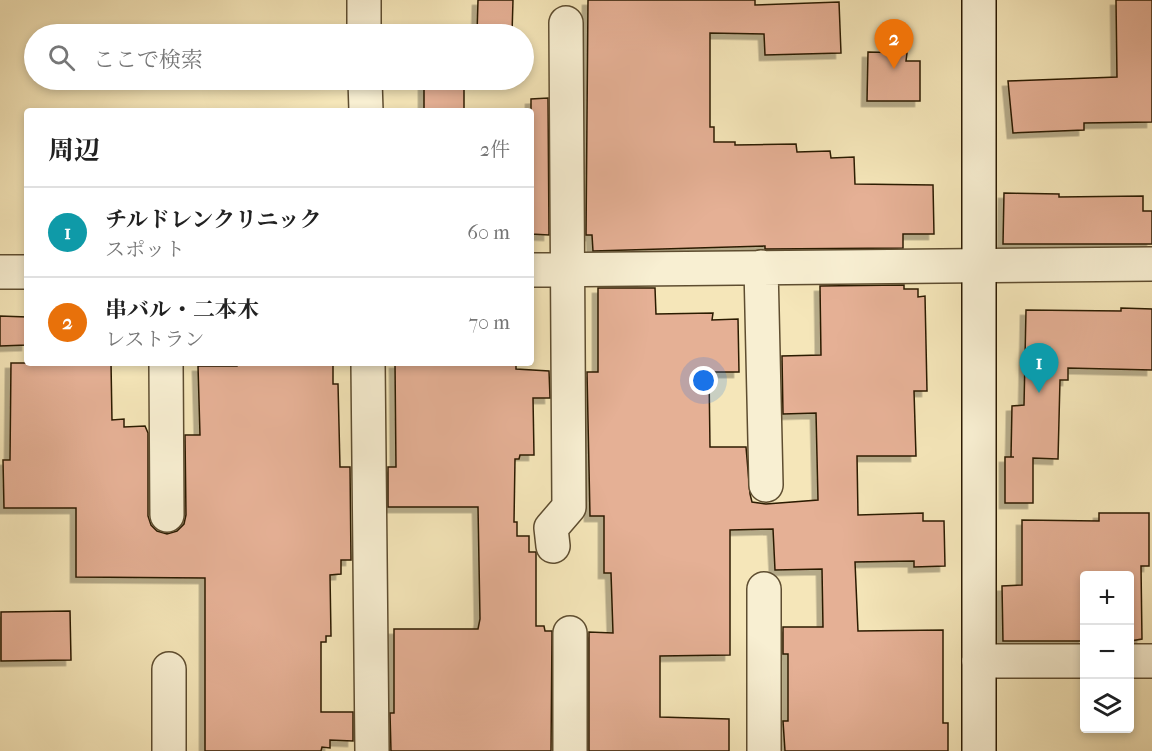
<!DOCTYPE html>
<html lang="ja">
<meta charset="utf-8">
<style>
:root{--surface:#fff;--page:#f6f6f6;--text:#222;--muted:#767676;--line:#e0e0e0;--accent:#8f2418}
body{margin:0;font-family:"IM FELL French Canon","Noto Serif JP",serif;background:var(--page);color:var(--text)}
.controls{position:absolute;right:18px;bottom:18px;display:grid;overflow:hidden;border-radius:6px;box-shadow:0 3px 9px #0003}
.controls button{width:54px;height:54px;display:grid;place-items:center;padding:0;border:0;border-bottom:2px solid var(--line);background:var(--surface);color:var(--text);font:30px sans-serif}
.you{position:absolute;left:704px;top:381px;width:21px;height:21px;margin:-15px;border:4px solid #fff;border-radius:50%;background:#1a73e8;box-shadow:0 0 0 9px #1a73e833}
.badge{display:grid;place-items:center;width:39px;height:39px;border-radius:50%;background:var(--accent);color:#fff;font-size:20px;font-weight:700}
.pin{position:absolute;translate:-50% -50px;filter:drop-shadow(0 2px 3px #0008)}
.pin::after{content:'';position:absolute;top:32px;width:21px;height:18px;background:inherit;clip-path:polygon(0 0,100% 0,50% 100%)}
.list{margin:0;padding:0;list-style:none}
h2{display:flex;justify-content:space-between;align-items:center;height:78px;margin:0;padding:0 24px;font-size:26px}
h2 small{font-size:20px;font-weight:400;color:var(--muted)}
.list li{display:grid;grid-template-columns:39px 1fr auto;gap:18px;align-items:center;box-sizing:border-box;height:90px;padding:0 24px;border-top:2px solid var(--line)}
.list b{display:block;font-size:22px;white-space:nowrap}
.list p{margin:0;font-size:20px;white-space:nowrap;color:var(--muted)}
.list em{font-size:20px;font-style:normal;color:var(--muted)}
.icon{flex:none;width:33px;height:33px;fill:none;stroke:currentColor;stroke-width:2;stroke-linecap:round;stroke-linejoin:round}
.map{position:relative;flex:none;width:1152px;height:751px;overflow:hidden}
.search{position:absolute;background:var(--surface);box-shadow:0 3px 9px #0003;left:24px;top:24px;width:510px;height:66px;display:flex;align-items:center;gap:15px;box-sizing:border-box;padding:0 21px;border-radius:33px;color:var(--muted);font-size:22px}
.panel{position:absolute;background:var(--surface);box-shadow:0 3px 9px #0003;left:24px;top:108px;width:510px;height:258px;border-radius:6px}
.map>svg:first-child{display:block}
.building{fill:#e5b095;stroke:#2c1a02;stroke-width:1.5;filter:url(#shadow)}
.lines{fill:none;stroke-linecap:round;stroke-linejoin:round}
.street-casing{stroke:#5e4d30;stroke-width:36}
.secondary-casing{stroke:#2c1a02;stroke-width:36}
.street{stroke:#f8efd2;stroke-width:33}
.secondary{stroke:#f8efd2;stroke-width:33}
</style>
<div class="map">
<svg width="1152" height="751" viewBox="0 0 1152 751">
<defs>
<filter id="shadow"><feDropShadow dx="-5.5" dy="5.5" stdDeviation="0" flood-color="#0004"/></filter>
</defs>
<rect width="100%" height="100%" fill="#f5e6b9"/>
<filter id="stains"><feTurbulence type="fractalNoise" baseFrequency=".00333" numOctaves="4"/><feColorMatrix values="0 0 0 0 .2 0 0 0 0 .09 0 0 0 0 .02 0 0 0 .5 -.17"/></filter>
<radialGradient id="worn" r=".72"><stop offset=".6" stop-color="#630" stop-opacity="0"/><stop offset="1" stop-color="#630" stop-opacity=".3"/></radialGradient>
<path class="building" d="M 478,0 L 513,0 L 512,34 L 477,34 Z
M 588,0 L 755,0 L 755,5 L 839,2 L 841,53 L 765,55 L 764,34 L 710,33 L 710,127 L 714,127 L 714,142 L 735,142 L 735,145 L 796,144 L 797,152 L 830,151 L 831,158 L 854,157 L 855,184 L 933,185 L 934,234 L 903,234 L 903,248 L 765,249 L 765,246 L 593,251 L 592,235 L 586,235 Z
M 1116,0 L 1152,0 L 1152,122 L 1084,123 L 1084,130 L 1013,133 L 1008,81 L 1117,77 Z
M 868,52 L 907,53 L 906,61 L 920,61 L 920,101 L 867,101 Z
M 424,80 L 464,80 L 464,111 L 424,111 Z
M 548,98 L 549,235 L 531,234 L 531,99 Z
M 1004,193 L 1059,194 L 1059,197 L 1143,196 L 1143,211 L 1152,211 L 1152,244 L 1003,244 Z
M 904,285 L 904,289 L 918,289 L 918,297 L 925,296 L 927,391 L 914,391 L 916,456 L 857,456 L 858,515 L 923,513 L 923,521 L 944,521 L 945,566 L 914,567 L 914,561 L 855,562 L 858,631 L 943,630 L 943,723 L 948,723 L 948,751 L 785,751 L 783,721 L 788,721 L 788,654 L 783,654 L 783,627 L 823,627 L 822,569 L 775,570 L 773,529 L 730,530 L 730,655 L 660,656 L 660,717 L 729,719 L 729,751 L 589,751 L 589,632 L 613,633 L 611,573 L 604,573 L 604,516 L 590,516 L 587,372 L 598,372 L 598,288 L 655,288 L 656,314 L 713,313 L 712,320 L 738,319 L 739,372 L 709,372 L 710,447 L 746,447 L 750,494 L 752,502 L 766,504 L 818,500 L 816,413 L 783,414 L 782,356 L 821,355 L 820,286 Z
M 1121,308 L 1152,309 L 1152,370 L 1068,368 L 1068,380 L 1060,380 L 1058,459 L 1033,458 L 1033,503 L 1005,503 L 1005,457 L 1014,457 L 1011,457 L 1012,406 L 1024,405 L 1026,310 L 1121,311 Z
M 0,316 L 27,317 L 27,345 L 0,346 Z
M 11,363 L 111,363 L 112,420 L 124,419 L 124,427 L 145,426 L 148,433 L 148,516 L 151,525 L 157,531 L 167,534 L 177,531 L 184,524 L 186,515 L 185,435 L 200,435 L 198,366 L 237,366 L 237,363 L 333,363 L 333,384 L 338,384 L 340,467 L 350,467 L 351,560 L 341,560 L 341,574 L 330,575 L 331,636 L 326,636 L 326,642 L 321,642 L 321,712 L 353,712 L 353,741 L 330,740 L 330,748 L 322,747 L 321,751 L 205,751 L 205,578 L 76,577 L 76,508 L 4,508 L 3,460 L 10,460 Z
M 395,363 L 516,363 L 516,369 L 549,371 L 550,398 L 533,398 L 534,455 L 520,455 L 519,459 L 515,459 L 514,522 L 517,522 L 517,536 L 529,536 L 529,552 L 536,552 L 536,626 L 544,626 L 545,631 L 552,631 L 551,751 L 391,751 L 390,713 L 394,713 L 394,629 L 478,629 L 480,619 L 478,507 L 388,507 L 388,467 L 396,467 Z
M 1099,513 L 1149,513 L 1149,566 L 1141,566 L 1142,639 L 1130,641 L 1130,576 L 1084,576 L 1084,641 L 1003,641 L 1002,586 L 1022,585 L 1022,520 L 1099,521 Z
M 70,611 L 71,660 L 1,661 L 1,612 Z"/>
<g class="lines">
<g class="street-casing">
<path id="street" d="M 364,0 L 364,34
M 365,80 L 366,111
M 761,267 L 766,485
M 531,270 L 1152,264
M 0,272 L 27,272
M 166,363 L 167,515
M 368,363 L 372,751
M 553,546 L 551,528 L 569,507 L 566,23
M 764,589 L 764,751
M 979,661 L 1084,661
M 1130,661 L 1152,661
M 169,751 L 169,669
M 570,751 L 570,633"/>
</g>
<g class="secondary-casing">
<path id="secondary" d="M 979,751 L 979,0"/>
</g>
<use href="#street" class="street"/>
<use href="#secondary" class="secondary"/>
</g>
<rect width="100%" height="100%" filter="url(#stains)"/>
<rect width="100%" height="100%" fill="url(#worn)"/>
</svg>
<div class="controls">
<button>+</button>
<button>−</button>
<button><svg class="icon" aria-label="layers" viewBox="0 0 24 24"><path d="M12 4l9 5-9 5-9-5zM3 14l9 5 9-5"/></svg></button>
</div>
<div class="you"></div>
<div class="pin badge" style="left:1039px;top:393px;background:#0f9aa8">1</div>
<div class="pin badge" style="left:894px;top:69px;background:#e8710a">2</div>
<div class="search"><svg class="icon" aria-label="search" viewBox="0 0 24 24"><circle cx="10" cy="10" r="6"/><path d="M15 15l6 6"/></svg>ここで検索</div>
<section class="panel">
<h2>周辺<small>2件</small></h2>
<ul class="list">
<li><span class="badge" style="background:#0f9aa8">1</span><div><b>チルドレンクリニック</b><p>スポット</p></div><em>60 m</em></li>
<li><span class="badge" style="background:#e8710a">2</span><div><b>串バル・二本木</b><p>レストラン</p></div><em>70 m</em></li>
</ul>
</section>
</div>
